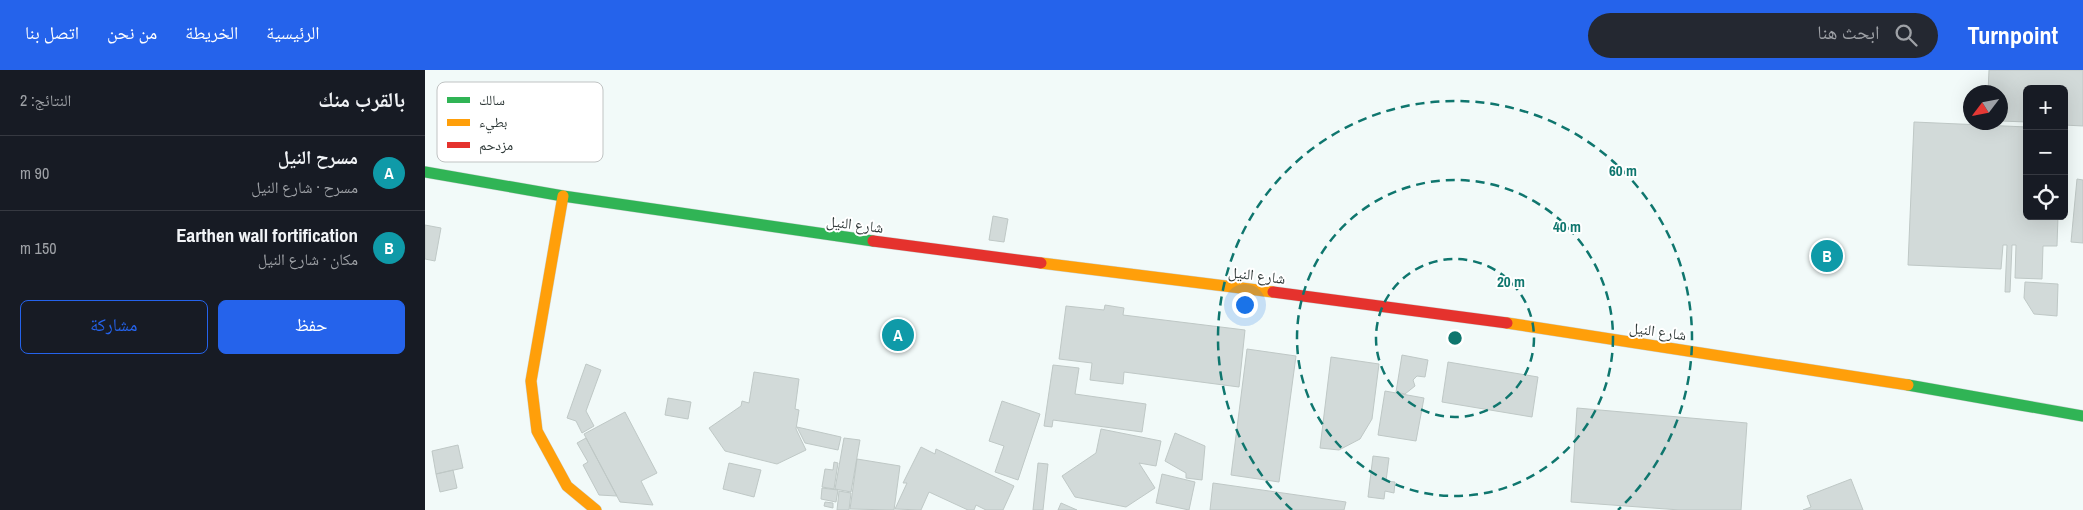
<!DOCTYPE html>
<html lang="ar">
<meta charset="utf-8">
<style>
:root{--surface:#171b24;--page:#242831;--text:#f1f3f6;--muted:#9ea1a6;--line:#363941;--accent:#2563eb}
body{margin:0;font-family:"Archivo Narrow","Noto Naskh Arabic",sans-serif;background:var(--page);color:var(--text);direction:rtl}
.controls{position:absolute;right:15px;top:15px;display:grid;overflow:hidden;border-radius:8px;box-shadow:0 5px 20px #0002}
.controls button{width:45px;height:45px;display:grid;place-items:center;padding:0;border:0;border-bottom:1px solid var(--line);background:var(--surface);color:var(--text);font:25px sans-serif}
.compass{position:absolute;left:1538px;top:15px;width:45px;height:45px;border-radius:50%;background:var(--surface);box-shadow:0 5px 20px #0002;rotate:238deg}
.you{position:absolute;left:819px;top:234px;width:18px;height:18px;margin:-12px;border:4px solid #fff;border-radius:50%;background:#1a73e8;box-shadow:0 0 0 8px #1a73e833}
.badge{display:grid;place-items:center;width:32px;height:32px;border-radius:50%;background:var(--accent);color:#fff;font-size:16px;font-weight:700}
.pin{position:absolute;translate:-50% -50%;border:2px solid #fff;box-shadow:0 1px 5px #0006}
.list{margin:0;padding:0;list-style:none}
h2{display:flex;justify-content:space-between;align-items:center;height:65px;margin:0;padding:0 20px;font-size:21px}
h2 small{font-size:16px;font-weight:400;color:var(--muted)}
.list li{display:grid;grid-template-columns:32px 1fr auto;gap:15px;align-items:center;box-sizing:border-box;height:75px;padding:0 20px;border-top:1px solid var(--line)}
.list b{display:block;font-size:19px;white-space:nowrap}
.list p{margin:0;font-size:16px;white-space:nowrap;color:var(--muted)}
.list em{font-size:16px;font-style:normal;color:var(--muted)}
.actions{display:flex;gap:10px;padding:15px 20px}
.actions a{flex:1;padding:11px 0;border:1px solid var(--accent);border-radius:8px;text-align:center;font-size:18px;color:var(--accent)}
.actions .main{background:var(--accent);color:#fff}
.icon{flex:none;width:28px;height:28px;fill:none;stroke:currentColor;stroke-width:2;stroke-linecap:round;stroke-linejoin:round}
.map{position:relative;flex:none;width:1658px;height:440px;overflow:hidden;direction:ltr}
header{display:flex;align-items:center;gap:30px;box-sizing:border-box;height:70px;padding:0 25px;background:var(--accent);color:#fff}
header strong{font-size:24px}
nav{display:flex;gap:28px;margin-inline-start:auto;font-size:18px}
.search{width:350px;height:45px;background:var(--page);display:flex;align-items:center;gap:12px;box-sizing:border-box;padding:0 18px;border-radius:28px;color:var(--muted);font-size:19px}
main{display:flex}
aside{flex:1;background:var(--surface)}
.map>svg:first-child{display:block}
.building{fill:#d2dad9;stroke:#bfc8c6}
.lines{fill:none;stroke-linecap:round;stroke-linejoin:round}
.fast-casing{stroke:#ccd4d3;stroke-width:12}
.slow-casing{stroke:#ccd4d3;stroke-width:12}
.jam-casing{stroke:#ccd4d3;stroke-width:12}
.fast{stroke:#30b455;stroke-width:11}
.slow{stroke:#ff9f0a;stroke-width:11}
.jam{stroke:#e5322d;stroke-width:11}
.ring{fill:none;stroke:#0f766e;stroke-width:2.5;stroke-dasharray:9 6}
.labels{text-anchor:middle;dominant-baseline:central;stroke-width:4;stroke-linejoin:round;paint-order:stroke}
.street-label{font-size:15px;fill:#2e3837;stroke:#fff}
.key{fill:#fff;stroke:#c0c3c3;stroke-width:1}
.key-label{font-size:14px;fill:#2e3837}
.centre{fill:#0f766e;stroke:#fff;stroke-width:2.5}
.ring-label{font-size:15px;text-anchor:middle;font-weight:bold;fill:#0f766e;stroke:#fff;stroke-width:4;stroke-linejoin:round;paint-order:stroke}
</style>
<header>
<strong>Turnpoint</strong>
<div class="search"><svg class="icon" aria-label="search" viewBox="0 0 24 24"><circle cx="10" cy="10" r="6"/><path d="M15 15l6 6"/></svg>ابحث هنا</div>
<nav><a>الرئيسية</a><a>الخريطة</a><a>من نحن</a><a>اتصل بنا</a></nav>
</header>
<main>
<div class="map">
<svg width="1658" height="440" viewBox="0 0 1658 440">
<rect width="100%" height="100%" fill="#f2faf9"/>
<path class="building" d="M 1564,0 L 1658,0 L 1658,56 L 1639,55 L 1639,19 L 1602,19 L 1602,52 L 1576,51 L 1576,22 L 1563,22 Z
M 1489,52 L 1602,57 L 1602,146 L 1633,146 L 1632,176 L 1618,176 L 1617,209 L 1590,208 L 1591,175 L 1587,175 L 1585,222 L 1580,222 L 1582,175 L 1578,175 L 1576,199 L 1483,195 Z
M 1652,109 L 1658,110 L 1658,173 L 1646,172 Z
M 568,146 L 583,149 L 579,172 L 564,170 Z
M 0,155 L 16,158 L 10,191 L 0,189 Z
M 1600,212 L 1633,214 L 1632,246 L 1609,244 L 1599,228 Z
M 680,235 L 699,238 L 698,245 L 820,260 L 814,317 L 699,302 L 698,314 L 665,310 L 667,293 L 634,289 L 641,236 L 679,240 Z
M 822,279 L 871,286 L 854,412 L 806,405 Z
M 977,285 L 1003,290 L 1000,307 L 992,306 L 988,310 L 990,316 L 980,324 L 971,322 Z
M 906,287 L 954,294 L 947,349 L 935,369 L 914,380 L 895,378 Z
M 1023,292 L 1113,307 L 1107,347 L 1017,332 Z
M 161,294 L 176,300 L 161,341 L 169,356 L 157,363 L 151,351 L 142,348 Z
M 628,295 L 654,298 L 650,324 L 721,334 L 717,362 L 628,350 L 627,357 L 619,356 Z
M 329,302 L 374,309 L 370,339 L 374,340 L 371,359 L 381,380 L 352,394 L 300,381 L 284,358 L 316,336 L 317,331 L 324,333 Z
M 960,321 L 999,328 L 991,371 L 953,365 Z
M 243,328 L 266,332 L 263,349 L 240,345 Z
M 577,331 L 615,344 L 593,410 L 570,402 L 579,376 L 564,371 Z
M 1152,338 L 1322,353 L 1316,440 L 1255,440 L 1146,432 Z
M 200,342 L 232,403 L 216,411 L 228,435 L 195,432 L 159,364 Z
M 372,357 L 416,367 L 413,380 L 380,373 Z
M 676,359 L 736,371 L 731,396 L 714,393 L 730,418 L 701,437 L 650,427 L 637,406 L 671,383 Z
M 750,363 L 780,376 L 777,410 L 761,408 L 761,403 L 740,391 Z
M 161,368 L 192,426 L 174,425 L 158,395 L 163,392 L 152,373 Z
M 419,368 L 435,370 L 426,422 L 410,419 Z
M 33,375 L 38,398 L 11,404 L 7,381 Z
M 496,377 L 510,384 L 511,379 L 589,416 L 578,440 L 561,440 L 551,435 L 549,440 L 543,440 L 504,422 L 496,440 L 470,439 L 482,413 L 478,413 Z
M 948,386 L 964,388 L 961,411 L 970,412 L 969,423 L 960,421 L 959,429 L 943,427 Z
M 432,389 L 475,396 L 469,440 L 425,439 Z
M 409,392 L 413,393 L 409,419 L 397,417 L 400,399 L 408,400 Z
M 304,393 L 336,400 L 329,427 L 298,419 Z
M 613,393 L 623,394 L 618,440 L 608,440 Z
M 28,400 L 32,418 L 15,422 L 11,404 Z
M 737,404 L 770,412 L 764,440 L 731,433 Z
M 1426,409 L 1438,440 L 1378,440 L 1386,437 L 1382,426 Z
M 788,413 L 921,432 L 919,440 L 785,440 Z
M 397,418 L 413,420 L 411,432 L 396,429 Z
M 414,421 L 426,423 L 424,440 L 412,440 Z
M 400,432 L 408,433 L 408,438 L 399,436 Z
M 636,433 L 652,440 L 633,440 Z"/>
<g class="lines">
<g class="fast-casing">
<path id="fast" d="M 0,102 L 138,126 L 448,171
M 1483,315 L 1658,346"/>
</g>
<g class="slow-casing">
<path id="slow" d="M 138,126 L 106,311 L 112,361 L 142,416 L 171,440
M 616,193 L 848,222
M 1082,253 L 1483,315"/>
</g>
<g class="jam-casing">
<path id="jam" d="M 448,171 L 616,193
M 848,222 L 1082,253"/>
</g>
<use href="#fast" class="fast"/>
<use href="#slow" class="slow"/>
<use href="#jam" class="jam"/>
</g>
<g class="ring">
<circle cx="1030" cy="268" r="79"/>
<circle cx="1030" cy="268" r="158"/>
<path d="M867 440A237 237 0 1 1 1193 440"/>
</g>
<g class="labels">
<g class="street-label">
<text transform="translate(430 154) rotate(7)">شارع النيل</text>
<text transform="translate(832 205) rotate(7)">شارع النيل</text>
<text transform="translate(1233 261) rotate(8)">شارع النيل</text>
</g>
</g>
<rect x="12" y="12" width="166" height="80" rx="8" class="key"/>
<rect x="22" y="27" width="23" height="6" fill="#30b455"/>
<rect x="22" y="49" width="23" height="7" fill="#ff9f0a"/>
<rect x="22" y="72" width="23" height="6" fill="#e5322d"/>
<g class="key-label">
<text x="54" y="35">سالك</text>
<text x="54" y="57">بطيء</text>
<text x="54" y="80">مزدحم</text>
</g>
<circle cx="1030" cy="268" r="8" class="centre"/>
<g class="ring-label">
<text x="1198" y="106">60 m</text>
<text x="1142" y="162">40 m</text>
<text x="1086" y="217">20 m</text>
</g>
</svg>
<div class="controls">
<button>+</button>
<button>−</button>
<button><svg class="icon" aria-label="locate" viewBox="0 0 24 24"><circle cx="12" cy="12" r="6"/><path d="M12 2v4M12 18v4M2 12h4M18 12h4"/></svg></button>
</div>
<svg class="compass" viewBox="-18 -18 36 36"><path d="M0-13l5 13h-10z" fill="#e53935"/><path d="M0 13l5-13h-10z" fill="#9ea1a6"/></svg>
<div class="you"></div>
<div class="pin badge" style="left:473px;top:265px;background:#0f9aa8">A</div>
<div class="pin badge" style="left:1402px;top:186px;background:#0f9aa8">B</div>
</div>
<aside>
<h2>بالقرب منك<small>النتائج: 2</small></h2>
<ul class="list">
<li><span class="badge" style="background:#0f9aa8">A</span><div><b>مسرح النيل</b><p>مسرح · شارع النيل</p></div><em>90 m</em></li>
<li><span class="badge" style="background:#0f9aa8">B</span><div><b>Earthen wall fortification</b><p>مكان · شارع النيل</p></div><em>150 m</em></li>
</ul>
<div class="actions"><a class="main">حفظ</a><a>مشاركة</a></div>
</aside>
</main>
